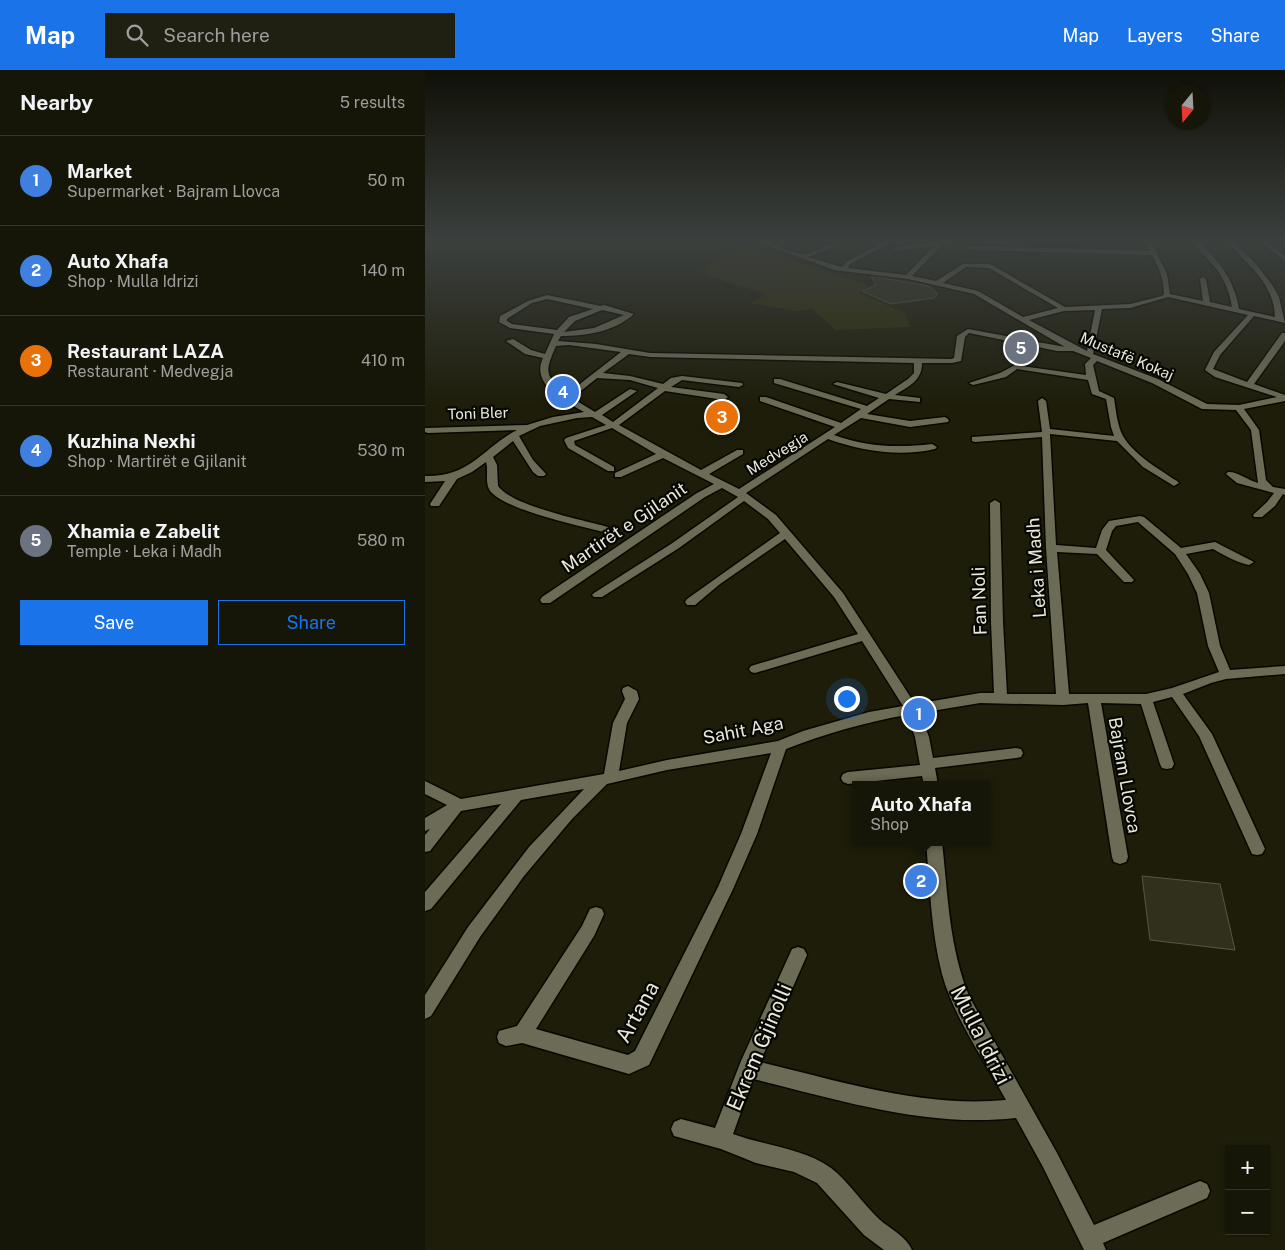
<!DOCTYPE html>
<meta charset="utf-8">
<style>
:root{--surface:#161608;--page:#1f1f12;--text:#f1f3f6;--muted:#9e9f9c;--line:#353529;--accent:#1a73e8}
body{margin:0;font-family:"Public Sans",sans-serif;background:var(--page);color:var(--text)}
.controls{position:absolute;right:15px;bottom:15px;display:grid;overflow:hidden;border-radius:0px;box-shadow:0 1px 4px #0004}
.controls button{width:45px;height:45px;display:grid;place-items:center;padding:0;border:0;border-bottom:1px solid var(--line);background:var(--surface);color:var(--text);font:25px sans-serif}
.compass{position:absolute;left:740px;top:15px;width:45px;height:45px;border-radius:50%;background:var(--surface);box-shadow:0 1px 4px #0004;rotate:198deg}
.you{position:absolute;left:421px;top:628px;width:18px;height:18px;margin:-12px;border:4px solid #fff;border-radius:50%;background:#1a73e8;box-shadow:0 0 0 8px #1a73e833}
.badge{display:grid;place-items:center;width:32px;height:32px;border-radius:50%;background:var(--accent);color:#fff;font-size:16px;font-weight:700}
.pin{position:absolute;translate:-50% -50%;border:2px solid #fff;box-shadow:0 1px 5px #0006}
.popup{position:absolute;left:427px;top:711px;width:138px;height:65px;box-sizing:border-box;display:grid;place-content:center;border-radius:0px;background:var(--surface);filter:drop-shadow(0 1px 4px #0005);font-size:16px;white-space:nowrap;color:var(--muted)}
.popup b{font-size:19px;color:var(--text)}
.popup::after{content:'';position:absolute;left:50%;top:100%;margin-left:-10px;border:10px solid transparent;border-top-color:var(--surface)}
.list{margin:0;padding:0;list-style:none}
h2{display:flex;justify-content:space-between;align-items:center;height:65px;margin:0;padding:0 20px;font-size:21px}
h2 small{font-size:16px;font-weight:400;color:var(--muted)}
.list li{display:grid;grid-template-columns:32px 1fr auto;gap:15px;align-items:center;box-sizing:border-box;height:90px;padding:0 20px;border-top:1px solid var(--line)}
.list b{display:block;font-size:19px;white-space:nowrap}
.list p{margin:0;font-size:16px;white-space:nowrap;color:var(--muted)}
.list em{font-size:16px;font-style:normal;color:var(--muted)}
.actions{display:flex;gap:10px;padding:15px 20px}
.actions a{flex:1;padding:11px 0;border:1px solid var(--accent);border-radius:0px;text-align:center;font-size:18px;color:var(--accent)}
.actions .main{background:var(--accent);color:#fff}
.icon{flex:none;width:28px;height:28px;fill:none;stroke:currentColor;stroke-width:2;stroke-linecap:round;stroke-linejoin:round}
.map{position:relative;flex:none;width:860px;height:1180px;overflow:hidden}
header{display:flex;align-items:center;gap:30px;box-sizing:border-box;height:70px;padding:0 25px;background:var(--accent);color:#fff}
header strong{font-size:24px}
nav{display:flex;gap:28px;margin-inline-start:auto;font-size:18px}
.search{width:350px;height:45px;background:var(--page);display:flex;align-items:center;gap:12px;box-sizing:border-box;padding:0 18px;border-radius:0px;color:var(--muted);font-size:19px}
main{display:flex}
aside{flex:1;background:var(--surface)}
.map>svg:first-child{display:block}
.green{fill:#2e2c08}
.building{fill:#31301d;stroke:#585742}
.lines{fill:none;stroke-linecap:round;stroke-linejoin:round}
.minor-casing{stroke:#080700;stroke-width:3}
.minor{fill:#6c6b55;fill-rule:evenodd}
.labels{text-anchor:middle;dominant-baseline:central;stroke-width:4.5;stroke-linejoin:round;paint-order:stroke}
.far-street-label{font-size:15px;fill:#e9e8dc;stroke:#070702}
.street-label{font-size:18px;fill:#e9e8dc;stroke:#070702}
.near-street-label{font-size:21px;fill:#e9e8dc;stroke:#070702}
</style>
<header>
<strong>Map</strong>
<div class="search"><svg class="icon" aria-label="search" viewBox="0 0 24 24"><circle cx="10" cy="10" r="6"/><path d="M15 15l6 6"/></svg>Search here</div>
<nav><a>Map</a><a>Layers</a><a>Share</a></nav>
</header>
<main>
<aside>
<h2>Nearby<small>5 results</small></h2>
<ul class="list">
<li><span class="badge" style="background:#3f7fe0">1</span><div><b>Market</b><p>Supermarket · Bajram Llovca</p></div><em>50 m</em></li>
<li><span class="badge" style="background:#3f7fe0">2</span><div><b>Auto Xhafa</b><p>Shop · Mulla Idrizi</p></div><em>140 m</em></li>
<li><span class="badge" style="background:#e8710a">3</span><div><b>Restaurant LAZA</b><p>Restaurant · Medvegja</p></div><em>410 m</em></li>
<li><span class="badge" style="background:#3f7fe0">4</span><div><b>Kuzhina Nexhi</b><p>Shop · Martirët e Gjilanit</p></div><em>530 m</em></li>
<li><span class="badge" style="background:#6b7280">5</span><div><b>Xhamia e Zabelit</b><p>Temple · Leka i Madh</p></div><em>580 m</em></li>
</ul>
<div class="actions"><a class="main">Save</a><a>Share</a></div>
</aside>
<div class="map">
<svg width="860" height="1180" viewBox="0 0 860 1180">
<rect width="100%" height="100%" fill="#1e1d0a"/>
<path class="green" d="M 328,177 L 444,216 L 434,223 L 480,243 L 485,257 L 410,260 L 388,239 L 370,241 L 326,233 L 341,224 L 280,205 L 277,199 L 297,188 L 305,181 Z"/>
<path class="building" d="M 446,206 L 504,216 L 513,224 L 509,228 L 466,234 L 437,221 L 451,215 Z
M 717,806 L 795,814 L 810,880 L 725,870 Z"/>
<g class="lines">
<g class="minor-casing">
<path id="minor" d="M 330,171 C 347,171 360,182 376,184 C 389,186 403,171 417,171 L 407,178 L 383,187 L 417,197 L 421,192 L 461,171 L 469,171 L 425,194 L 423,198 L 481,205 L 509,176 L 470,181 L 468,178 L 514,171 L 533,171 L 517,175 L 487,206 L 511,211 L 538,194 L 565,194 L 640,237 L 705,234 L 737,226 L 739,224 C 739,209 734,198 727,185 L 544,180 L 541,178 L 544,176 L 725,181 L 720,171 L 726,171 L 742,204 L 745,224 L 778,231 L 775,209 L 778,207 L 781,209 L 785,232 L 807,237 C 802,205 787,194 766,171 L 773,171 C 794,191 809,209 814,239 L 850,247 C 849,213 822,194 801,171 L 808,171 L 832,195 L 848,216 L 854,227 L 860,253 L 829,246 L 795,285 L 788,299 L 822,312 L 857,263 L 860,263 L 860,271 L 829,314 L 860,325 L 860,331 L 819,339 L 834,360 L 841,410 L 848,417 L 860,419 L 860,425 L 858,424 L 850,436 L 837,447 L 829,447 L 828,445 L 842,432 L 849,423 L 812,413 L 801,404 L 803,402 C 811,401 823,410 833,413 L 826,360 L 811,340 L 777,339 L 727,313 L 672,291 L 668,295 L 674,321 L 689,328 C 691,340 692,355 698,366 C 708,384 735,400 752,411 L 754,413 L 749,416 L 718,397 L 692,371 L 625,364 L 631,475 L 671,478 L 677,460 L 684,451 L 715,446 L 719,447 L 756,478 L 790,472 L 829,492 L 824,495 C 811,492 800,486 788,479 L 761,484 L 775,504 L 784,523 L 795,576 L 805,600 L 860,596 L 860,604 L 801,609 L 786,613 L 758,624 L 787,664 L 840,779 L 837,784 L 832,785 L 827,784 L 774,666 L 747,627 L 728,632 L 749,694 L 747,698 L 742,699 L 737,698 L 735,694 L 716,634 L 676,633 L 703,787 L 701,792 L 695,794 L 689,792 L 687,787 L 663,633 L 638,635 L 555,633 L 495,643 L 504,667 L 508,688 L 591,678 L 596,679 L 598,683 L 596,687 L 591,688 L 510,698 L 513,715 L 499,715 L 497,706 L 423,714 L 418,712 L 416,708 L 418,704 L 423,702 L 495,695 L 490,667 L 482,645 C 440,652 400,664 361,679 L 332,764 L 308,819 L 224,995 L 204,1004 L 97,973 L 81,976 L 74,973 L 72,967 L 74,961 L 92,956 L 157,856 L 165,839 L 171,837 L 177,839 L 179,844 L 169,866 L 111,959 L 203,985 L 210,981 L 293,817 L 316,764 L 346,683 L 242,700 L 182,714 L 147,749 L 99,806 L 55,867 L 6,946 L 0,949 L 0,925 L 43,857 L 104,777 L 159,719 L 96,730 L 6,839 L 0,841 L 0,822 L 76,734 L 36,741 L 5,781 L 0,782 L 0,765 L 5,759 L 0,761 L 0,748 L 22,735 L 0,724 L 0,711 L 36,729 L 179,704 L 188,653 L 200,629 L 197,621 L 198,618 L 203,616 L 212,621 L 214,629 L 202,653 L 194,701 L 242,690 L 353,671 L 378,661 L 444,642 L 478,636 L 437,571 L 330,603 L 326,602 L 324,599 L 326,596 L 433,564 L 409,527 L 360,469 L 295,514 L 270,535 L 262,535 L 260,532 L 262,529 L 355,463 L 343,449 L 319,431 L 254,478 L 177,527 L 169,527 L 167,525 L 169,523 L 246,474 L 313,427 L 297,418 L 280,427 L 125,533 L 117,533 L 115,530 L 117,527 L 272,423 L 289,414 L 238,388 L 196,407 L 190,407 L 190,403 L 231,384 L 187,358 L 149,371 L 150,375 L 189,397 L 189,401 L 183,401 L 143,378 L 139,370 L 141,368 L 181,355 L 167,347 L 152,348 L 115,356 L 94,366 L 108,390 L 121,404 L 119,406 L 113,406 L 108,402 L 88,371 L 68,387 L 72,395 L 73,416 C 87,436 158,450 183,457 L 184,459 L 183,461 L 179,462 C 154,456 82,440 66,422 C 59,414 64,402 61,392 L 47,402 L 32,409 L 14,436 L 6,436 L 5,434 L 20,411 L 0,412 L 0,406 C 46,407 56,379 92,360 L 3,363 L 0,362 L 0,358 L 102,355 L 128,347 L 159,342 C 141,332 105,315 118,288 L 100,284 L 81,271 L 88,269 L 106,280 L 120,284 L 129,264 L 85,258 L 74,252 L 75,246 L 103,231 L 122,225 L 176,236 L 179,235 L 209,244 C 189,262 161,266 136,266 L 133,271 L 171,274 L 225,283 L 526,289 L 529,288 L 532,266 L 543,259 L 640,277 L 549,224 L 483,209 L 409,200 ZM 541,197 L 564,198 L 633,238 L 598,247 L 553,221 L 518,213 ZM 743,227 L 823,245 L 789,282 L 780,300 L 790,307 L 852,327 L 814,335 L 782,334 L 733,309 L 668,284 L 677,239 L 705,238 ZM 122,229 L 168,239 L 144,247 L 132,260 L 87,254 L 82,251 L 82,249 L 107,233 ZM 177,240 L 199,245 L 169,258 L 139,262 L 150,251 ZM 670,240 L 662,281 L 604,250 L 639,241 ZM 544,263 L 632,281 L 648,281 L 666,288 L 660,294 L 661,305 L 590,295 L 575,303 L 544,313 L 548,315 L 581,307 L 592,299 L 663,310 L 667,324 L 681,329 L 686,357 L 689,366 L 625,359 L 621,331 L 617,328 L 613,331 L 617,362 L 547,367 L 547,371 L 550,372 L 617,367 L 621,478 L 631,624 L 582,624 L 578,552 L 575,433 L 570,430 L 565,433 L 566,552 L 569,623 L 555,623 L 490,634 L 418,523 L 351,445 L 321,423 L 403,369 C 436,381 475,387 510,379 L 512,377 L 507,374 C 473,378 441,377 409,365 L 436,348 L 485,357 L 523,352 L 524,350 L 520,347 L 485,351 L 442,344 L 464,329 L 495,332 L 495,328 L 470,325 C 484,316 497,311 497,293 L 527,293 L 536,291 L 540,267 ZM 144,275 L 196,282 L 142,324 C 120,306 119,303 131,276 ZM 204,284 L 225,287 L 489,293 L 489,303 L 483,309 L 461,324 L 412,312 L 408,314 L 454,328 L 442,336 L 355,309 L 349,309 L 349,313 L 436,339 L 416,353 L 341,327 L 335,327 L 335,331 L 410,357 L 314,419 L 284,404 L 318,384 L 318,380 L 312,380 L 276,400 L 194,355 L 240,321 L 299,330 L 303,327 L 299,324 L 246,317 L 257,310 L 314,317 L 318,315 L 317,313 L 257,306 L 246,308 L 238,314 L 205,306 L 178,303 ZM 172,308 L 205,310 L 233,318 L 188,352 L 177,345 L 212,321 L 205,319 L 170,342 L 147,328 ZM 713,452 L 750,484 L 763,504 L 772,523 L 783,576 L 794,602 L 747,618 L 721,624 L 644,624 L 632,482 L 672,484 L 699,512 L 707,512 L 709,510 L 707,508 L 681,480 L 687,461 L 691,456 Z
M 834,171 L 841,171 L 860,186 L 860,191 Z
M 501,772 L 517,772 C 523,825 524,879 545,928 L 632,1083 L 669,1155 L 775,1111 L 782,1114 L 785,1121 L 782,1128 L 678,1173 L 681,1180 L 659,1180 L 618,1097 L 591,1048 C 501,1058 415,1030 328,1009 L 308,1064 C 340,1076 378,1078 406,1098 C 423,1111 438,1134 454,1149 C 465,1159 481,1166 487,1180 L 459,1180 L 439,1165 L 392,1113 L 369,1102 L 331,1093 L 296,1079 L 249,1066 L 246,1059 L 249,1052 L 256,1049 L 290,1058 L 316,991 L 367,879 L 373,877 L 379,879 L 382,885 L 335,992 C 415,1011 498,1038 581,1030 C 560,992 528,945 517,904 C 506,862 505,816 501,772 Z"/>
</g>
<use href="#minor" class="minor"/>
</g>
<linearGradient id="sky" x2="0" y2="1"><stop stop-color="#101006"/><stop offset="0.51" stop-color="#3b403e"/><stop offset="1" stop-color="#3b403e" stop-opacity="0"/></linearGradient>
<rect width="860" height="336" fill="url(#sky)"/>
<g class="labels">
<g class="far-street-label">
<text transform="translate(702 286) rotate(23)">Mustafë Kokaj</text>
<text transform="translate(53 343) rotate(-2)">Toni Bler</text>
<text transform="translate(352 383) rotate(-32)">Medvegja</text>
</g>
<g class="street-label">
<text transform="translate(199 457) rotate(-34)">Martirët e Gjilanit</text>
<text transform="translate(611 498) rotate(-94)">Leka i Madh</text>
<text transform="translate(554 531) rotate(-92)">Fan Noli</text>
<text transform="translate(318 660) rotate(-11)">Sahit Aga</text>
<text transform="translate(700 705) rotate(80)">Bajram Llovca</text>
</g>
<g class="near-street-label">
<text transform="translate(212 942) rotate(-61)">Artana</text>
<text transform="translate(556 965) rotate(63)">Mulla Idrizi</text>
<text transform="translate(334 977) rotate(-67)">Ekrem Gjinolli</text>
</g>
</g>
</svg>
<div class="controls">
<button>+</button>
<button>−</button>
</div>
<svg class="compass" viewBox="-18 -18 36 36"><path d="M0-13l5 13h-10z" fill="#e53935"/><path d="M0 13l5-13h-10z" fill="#9e9f9c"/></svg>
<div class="you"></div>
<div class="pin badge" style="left:494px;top:644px;background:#3f7fe0">1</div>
<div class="pin badge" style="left:496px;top:811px;background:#3f7fe0">2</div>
<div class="popup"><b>Auto Xhafa</b>Shop</div>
<div class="pin badge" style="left:297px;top:347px;background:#e8710a">3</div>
<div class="pin badge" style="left:138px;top:322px;background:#3f7fe0">4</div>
<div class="pin badge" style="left:596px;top:278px;background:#6b7280">5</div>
</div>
</main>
